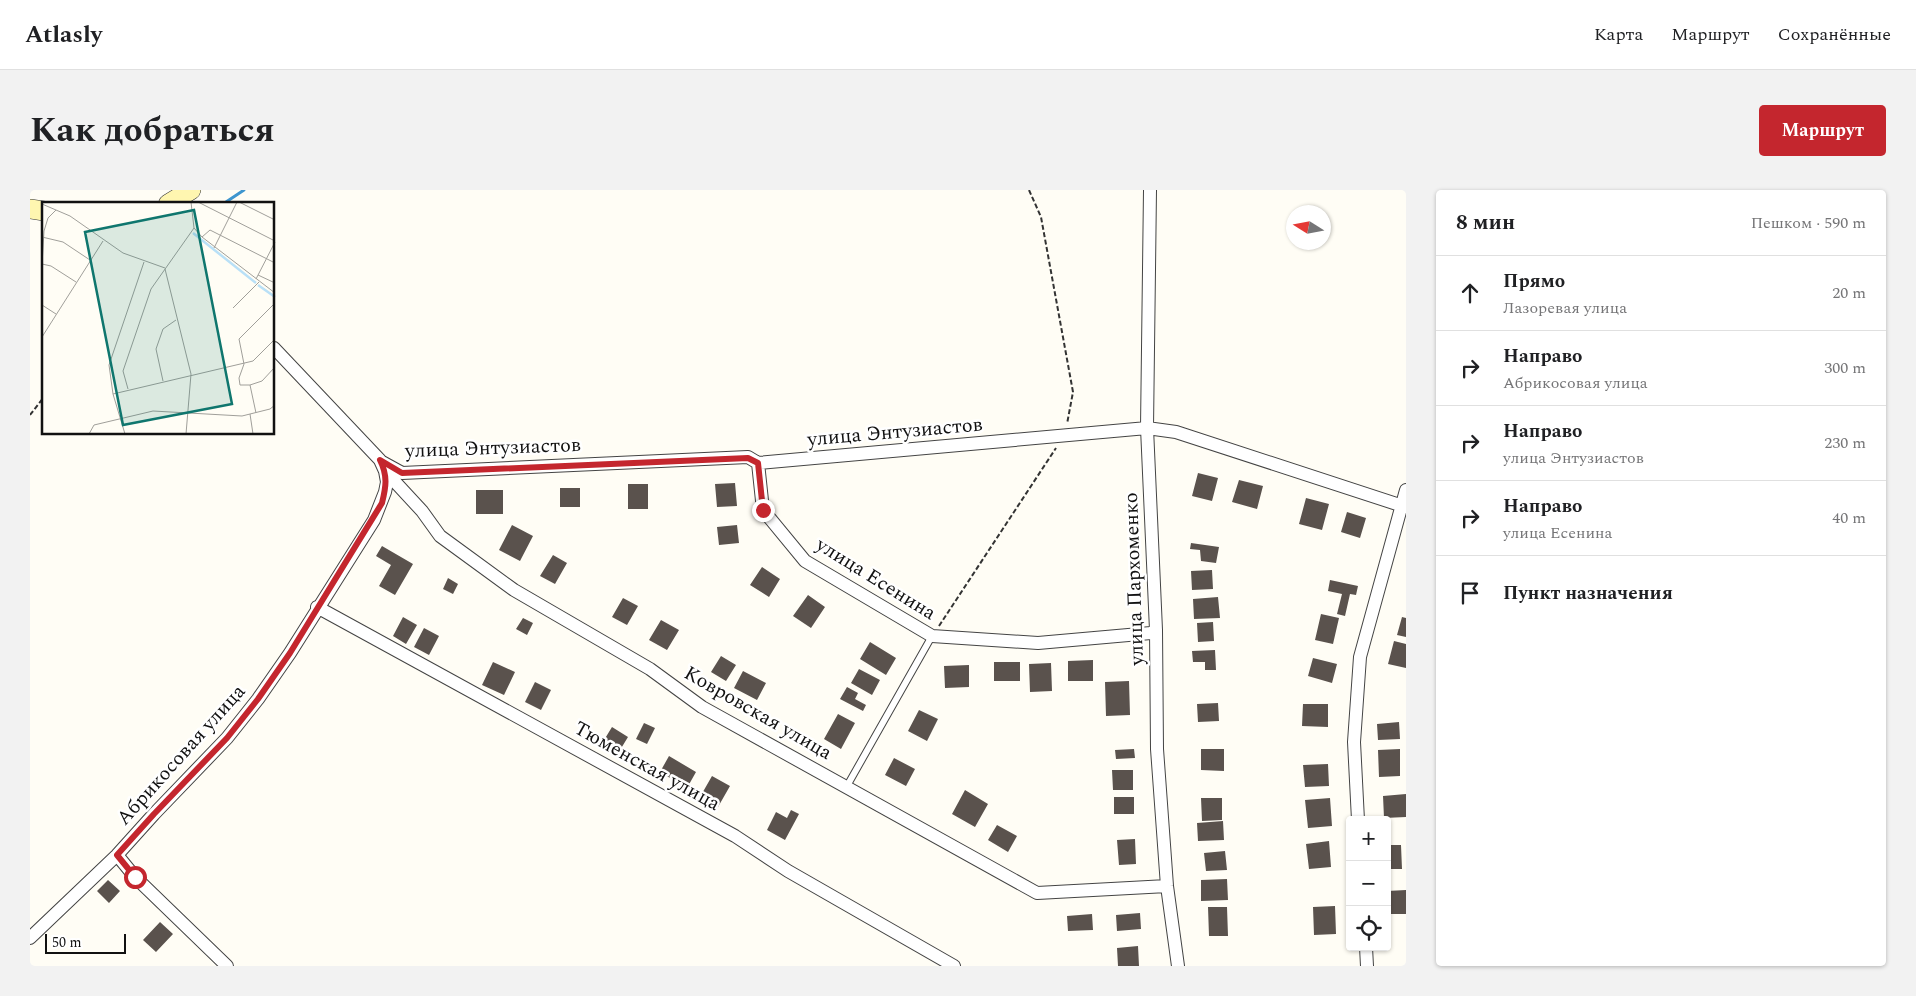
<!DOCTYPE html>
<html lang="ru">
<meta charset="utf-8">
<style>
:root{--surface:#fff;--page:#f2f2f2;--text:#202124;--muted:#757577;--line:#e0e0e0;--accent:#c4262e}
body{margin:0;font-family:Spectral,serif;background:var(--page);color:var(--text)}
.controls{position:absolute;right:15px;bottom:15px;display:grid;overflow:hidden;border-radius:5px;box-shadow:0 1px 4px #0004}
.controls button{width:45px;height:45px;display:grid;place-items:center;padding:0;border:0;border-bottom:1px solid var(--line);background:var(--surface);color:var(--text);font:25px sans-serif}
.compass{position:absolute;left:1256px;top:15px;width:45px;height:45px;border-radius:50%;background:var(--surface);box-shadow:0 1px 4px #0004;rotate:281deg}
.scale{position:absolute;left:15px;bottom:12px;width:81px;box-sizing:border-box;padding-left:5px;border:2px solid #111;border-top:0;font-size:14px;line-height:18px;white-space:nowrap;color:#111;-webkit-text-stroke:4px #fff;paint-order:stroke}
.stop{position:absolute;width:15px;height:15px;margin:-11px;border:4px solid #c4262e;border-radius:50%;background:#fff}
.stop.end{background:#c4262e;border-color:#fff;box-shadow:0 1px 5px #0008}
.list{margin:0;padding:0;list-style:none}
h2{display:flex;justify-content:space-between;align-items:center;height:65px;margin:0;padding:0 20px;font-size:21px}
h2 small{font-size:16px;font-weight:400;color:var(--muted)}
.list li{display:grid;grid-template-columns:32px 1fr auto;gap:15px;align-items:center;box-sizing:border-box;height:75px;padding:0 20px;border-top:1px solid var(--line)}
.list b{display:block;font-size:19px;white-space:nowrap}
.list p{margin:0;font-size:16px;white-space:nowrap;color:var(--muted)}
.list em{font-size:16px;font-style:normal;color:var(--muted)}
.icon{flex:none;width:28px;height:28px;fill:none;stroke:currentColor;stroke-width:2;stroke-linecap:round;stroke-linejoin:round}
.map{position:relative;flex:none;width:1376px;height:776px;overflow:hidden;border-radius:5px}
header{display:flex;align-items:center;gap:30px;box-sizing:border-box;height:70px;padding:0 25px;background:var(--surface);border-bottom:1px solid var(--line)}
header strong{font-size:24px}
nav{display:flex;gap:28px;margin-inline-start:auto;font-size:18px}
.intro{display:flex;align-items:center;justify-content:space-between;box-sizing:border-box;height:120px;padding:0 30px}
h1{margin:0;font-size:35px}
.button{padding:12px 22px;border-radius:5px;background:var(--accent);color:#fff;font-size:18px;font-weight:700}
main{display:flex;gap:30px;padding:0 30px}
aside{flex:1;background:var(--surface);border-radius:5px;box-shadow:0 1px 4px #0004}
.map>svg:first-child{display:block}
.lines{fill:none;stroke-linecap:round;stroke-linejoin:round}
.stream{stroke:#3f96cf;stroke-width:3}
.building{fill:#5a524d}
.service-casing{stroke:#444;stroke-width:8}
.minor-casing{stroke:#444;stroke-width:14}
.secondary-casing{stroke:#333;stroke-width:20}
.path{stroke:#333;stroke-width:2;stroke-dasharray:5 2.5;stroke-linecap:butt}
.service{stroke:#fff;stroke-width:6}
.minor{stroke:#fff;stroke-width:12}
.secondary{stroke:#fff6b0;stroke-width:19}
.route{stroke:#c4262e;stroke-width:6}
.labels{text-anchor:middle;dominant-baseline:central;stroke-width:5;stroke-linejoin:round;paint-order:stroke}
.street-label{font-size:20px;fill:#111;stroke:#fff}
.inset-river{fill:none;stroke:#b9e0f7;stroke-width:2.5}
.inset-road{fill:none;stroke:#a09f9a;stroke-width:1}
.view{fill:#0f766e;fill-opacity:0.15;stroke:#0f766e;stroke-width:2.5}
.inset-edge{fill:none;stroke:#111;stroke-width:2.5}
</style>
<header>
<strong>Atlasly</strong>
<nav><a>Карта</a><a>Маршрут</a><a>Сохранённые</a></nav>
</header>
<div class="intro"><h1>Как добраться</h1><a class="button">Маршрут</a></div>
<main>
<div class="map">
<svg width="1376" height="776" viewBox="0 0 1376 776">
<rect width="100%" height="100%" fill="#fffdf5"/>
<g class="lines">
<path class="stream" d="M 193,14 L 214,0"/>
</g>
<path class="building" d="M 1168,283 L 1188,288 L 1182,311 L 1162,306 Z
M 1209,290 L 1233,296 L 1227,319 L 1202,312 Z
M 705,293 L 707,316 L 687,317 L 685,294 Z
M 598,294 L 618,294 L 618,319 L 598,319 Z
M 530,298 L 550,298 L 550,317 L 530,317 Z
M 446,300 L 473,300 L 473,324 L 446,324 Z
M 1276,308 L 1299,314 L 1292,340 L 1269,334 Z
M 1317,322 L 1336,328 L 1330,348 L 1311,342 Z
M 482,335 L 503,346 L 490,371 L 469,360 Z
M 707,335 L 709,353 L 689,355 L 687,337 Z
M 1161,353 L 1189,357 L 1186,373 L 1171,371 L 1170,360 L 1160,359 Z
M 352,356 L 383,374 L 365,405 L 349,396 L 361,375 L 346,366 Z
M 523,365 L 537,373 L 525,394 L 510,386 Z
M 732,377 L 750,389 L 739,407 L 720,395 Z
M 1182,380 L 1183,399 L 1162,400 L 1161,381 Z
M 418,388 L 428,394 L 423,404 L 413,399 Z
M 1300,390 L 1328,396 L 1326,405 L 1320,404 L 1315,426 L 1307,424 L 1312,404 L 1298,401 Z
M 778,405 L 795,417 L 781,438 L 763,426 Z
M 1188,407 L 1190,428 L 1164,429 L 1163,409 Z
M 593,408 L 608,416 L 597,435 L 582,427 Z
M 1291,424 L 1309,428 L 1303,454 L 1285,450 Z
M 373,427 L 387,435 L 376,454 L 363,446 Z
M 1372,427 L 1376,428 L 1376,447 L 1367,445 Z
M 493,428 L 503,433 L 497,445 L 486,439 Z
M 631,430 L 649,440 L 637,460 L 619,450 Z
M 1183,432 L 1184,451 L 1168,452 L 1167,433 Z
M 394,438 L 409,446 L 399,465 L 384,457 Z
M 1364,451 L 1376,454 L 1376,478 L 1358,474 Z
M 840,452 L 866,468 L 856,485 L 830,469 Z
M 1185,460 L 1186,480 L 1175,480 L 1175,472 L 1163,472 L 1162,461 Z
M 691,466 L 706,475 L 696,491 L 681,482 Z
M 1283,468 L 1307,474 L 1302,493 L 1278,486 Z
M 1063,470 L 1063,491 L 1038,491 L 1038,471 Z
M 463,472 L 485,482 L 474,505 L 452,495 Z
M 964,472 L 990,472 L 990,491 L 964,491 Z
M 1021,473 L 1022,501 L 1000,502 L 999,474 Z
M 939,475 L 939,497 L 915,498 L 914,476 Z
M 829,479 L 850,490 L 842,505 L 821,493 Z
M 713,481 L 736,493 L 727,510 L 704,498 Z
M 1099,491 L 1100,525 L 1076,526 L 1075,492 Z
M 505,492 L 521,500 L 511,520 L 495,512 Z
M 817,497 L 828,503 L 825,509 L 836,515 L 833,521 L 810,509 Z
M 1188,513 L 1189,531 L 1168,532 L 1167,514 Z
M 1273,514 L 1298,514 L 1298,537 L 1272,536 Z
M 889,520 L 908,529 L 897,551 L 878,541 Z
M 808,524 L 825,533 L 811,559 L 794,549 Z
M 1369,532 L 1370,549 L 1348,550 L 1347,534 Z
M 614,533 L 625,538 L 617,554 L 606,549 Z
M 582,537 L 598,547 L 587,565 L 571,555 Z
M 1104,559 L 1105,568 L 1086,569 L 1085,560 Z
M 1171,559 L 1194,559 L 1194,581 L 1171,580 Z
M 1370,559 L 1370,586 L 1349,587 L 1348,560 Z
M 639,566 L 666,582 L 657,598 L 630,582 Z
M 864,568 L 885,579 L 876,596 L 855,585 Z
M 1298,574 L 1299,596 L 1275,597 L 1273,575 Z
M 1082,580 L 1103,580 L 1103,600 L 1083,600 Z
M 682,586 L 700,596 L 688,617 L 670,607 Z
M 935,600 L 958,614 L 945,637 L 922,624 Z
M 1376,604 L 1376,627 L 1354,628 L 1353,606 Z
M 1084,607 L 1104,607 L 1104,624 L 1084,624 Z
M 1171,608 L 1192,608 L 1192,630 L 1172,631 Z
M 1300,608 L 1302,636 L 1278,638 L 1275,610 Z
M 761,620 L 769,624 L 755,650 L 737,640 L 746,622 L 757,628 Z
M 1193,631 L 1194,650 L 1168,651 L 1167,633 Z
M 967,635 L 987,646 L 978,662 L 958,650 Z
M 1105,649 L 1106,674 L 1089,675 L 1087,650 Z
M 1299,651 L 1301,677 L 1279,679 L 1276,654 Z
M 1357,655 L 1371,655 L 1372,679 L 1357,679 Z
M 1195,661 L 1197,680 L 1176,681 L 1174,663 Z
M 1197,689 L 1198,710 L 1171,711 L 1171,690 Z
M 78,690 L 90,701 L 79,713 L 67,701 Z
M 1376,700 L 1376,724 L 1357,724 L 1357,701 Z
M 1305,716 L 1306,744 L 1284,745 L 1283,717 Z
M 1178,717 L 1197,717 L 1198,746 L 1179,746 Z
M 1110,723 L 1111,739 L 1087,741 L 1086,725 Z
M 1062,724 L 1063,740 L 1038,741 L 1037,726 Z
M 130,732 L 143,744 L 126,762 L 113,750 Z
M 1108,756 L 1109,776 L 1088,776 L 1087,758 Z"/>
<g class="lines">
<g class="service-casing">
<path id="service" d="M 817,596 L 902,446"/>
</g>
<g class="minor-casing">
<path id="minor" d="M 1120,0 L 1117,238 L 1126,440 L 1127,559 L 1137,696 L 1148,776
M 244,158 L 350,270 L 355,281 L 392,321 L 410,346 L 484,400 L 620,479 L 672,517 L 1007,703 L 1137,696
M 352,272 L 372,283 L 718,267 L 728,273 L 1117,238 L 1146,242 L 1376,317
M 728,273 L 733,320 L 775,371 L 902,446 L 1008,453 L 1121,443 L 1126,440
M 287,417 L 705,646 L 758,681 L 924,776
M 1328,630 L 1324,552 L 1330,467 L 1376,300
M 87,665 L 105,687 L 197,776
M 0,748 L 87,665 L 124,624 L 197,548 L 228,509 L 260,463 L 344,330 L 355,302 L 357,292 L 355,281
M 1336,757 L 1337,776"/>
</g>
<g class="secondary-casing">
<path id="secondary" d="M 138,14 L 161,0
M 0,19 L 14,21"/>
</g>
<path class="path" d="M 999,0 L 1011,27 L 1043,202 L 1037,234
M 0,225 L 14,207
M 909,436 L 1026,258"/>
<use href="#service" class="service"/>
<use href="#minor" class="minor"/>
<use href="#secondary" class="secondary"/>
</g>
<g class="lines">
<path class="route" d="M 105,687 L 87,665 L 124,624 L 197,548 L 228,509 L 260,463 L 352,313 C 356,297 358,286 350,270 L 372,283 L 718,268 L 728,273 L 733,320"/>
</g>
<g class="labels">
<g class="street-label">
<text transform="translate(865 242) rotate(-5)">улица Энтузиастов</text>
<text transform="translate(463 258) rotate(-2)">улица Энтузиастов</text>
<text transform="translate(846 389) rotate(32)">улица Есенина</text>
<text transform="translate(1104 389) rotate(-92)">улица Пархоменко</text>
<text transform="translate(728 523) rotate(30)">Ковровская улица</text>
<text transform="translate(151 565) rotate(-48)">Абрикосовая улица</text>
<text transform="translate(617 576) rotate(29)">Тюменская улица</text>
</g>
</g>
<g transform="translate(12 12)">
<rect width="232" height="232" fill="#fffdf5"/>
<path class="inset-river" d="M 151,31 L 214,81M 216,83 L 233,95"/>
<path class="inset-road" d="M 149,0 L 152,26 L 160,35 L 233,91M 156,0 L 233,39M 197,0 L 233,18M 0,2 L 28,14 L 81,51 L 123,66M 0,35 L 21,40 L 48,58M 160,35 L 168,28 L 233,61M 172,46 L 195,0M 0,62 L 9,64 L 34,80M 0,63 L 2,29 L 6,16 L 14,8M 123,67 L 149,172 L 144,232M 216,73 L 233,81M 214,77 L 233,40M 0,103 L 14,112M 191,106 L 217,80M 0,135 L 61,39M 121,179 L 114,147 L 121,127 L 134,118M 208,183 L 220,179 L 233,165M 86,187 L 81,169 L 109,87 L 152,26M 71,192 L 211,159 L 233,137M 214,211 L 208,183 L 198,183 L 197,176 L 202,162 L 197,137 L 233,101M 208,212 L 211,232M 47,232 L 52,223 L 111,209 L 200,214 L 228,207 L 233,203M 83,232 L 71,192 L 67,163 L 102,60"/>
<path class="view" d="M 152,8 L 190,202 L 81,223 L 43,30 Z"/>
<rect width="232" height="232" class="inset-edge"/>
</g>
</svg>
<div class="controls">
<button>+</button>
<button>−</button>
<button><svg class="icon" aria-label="locate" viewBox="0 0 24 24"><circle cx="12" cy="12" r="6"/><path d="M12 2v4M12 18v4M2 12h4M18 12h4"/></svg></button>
</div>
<svg class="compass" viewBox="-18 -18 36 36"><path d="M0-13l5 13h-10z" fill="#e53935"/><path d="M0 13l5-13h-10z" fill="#757577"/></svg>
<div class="scale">50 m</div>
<div class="stop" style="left:105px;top:687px"></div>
<div class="stop end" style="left:733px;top:320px"></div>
</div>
<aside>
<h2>8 мин<small>Пешком · 590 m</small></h2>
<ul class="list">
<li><svg class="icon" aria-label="ahead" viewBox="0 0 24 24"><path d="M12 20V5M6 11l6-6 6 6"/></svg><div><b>Прямо</b><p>Лазоревая улица</p></div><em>20 m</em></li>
<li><svg class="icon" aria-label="right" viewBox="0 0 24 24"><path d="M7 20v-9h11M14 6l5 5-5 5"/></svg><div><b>Направо</b><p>Абрикосовая улица</p></div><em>300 m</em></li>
<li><svg class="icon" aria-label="right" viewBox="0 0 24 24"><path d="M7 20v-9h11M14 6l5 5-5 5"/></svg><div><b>Направо</b><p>улица Энтузиастов</p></div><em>230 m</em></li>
<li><svg class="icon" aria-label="right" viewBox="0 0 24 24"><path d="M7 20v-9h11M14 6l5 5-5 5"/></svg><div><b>Направо</b><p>улица Есенина</p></div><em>40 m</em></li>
<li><svg class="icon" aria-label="arrive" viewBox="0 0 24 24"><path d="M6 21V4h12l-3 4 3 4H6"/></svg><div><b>Пункт назначения</b></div></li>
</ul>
</aside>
</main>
